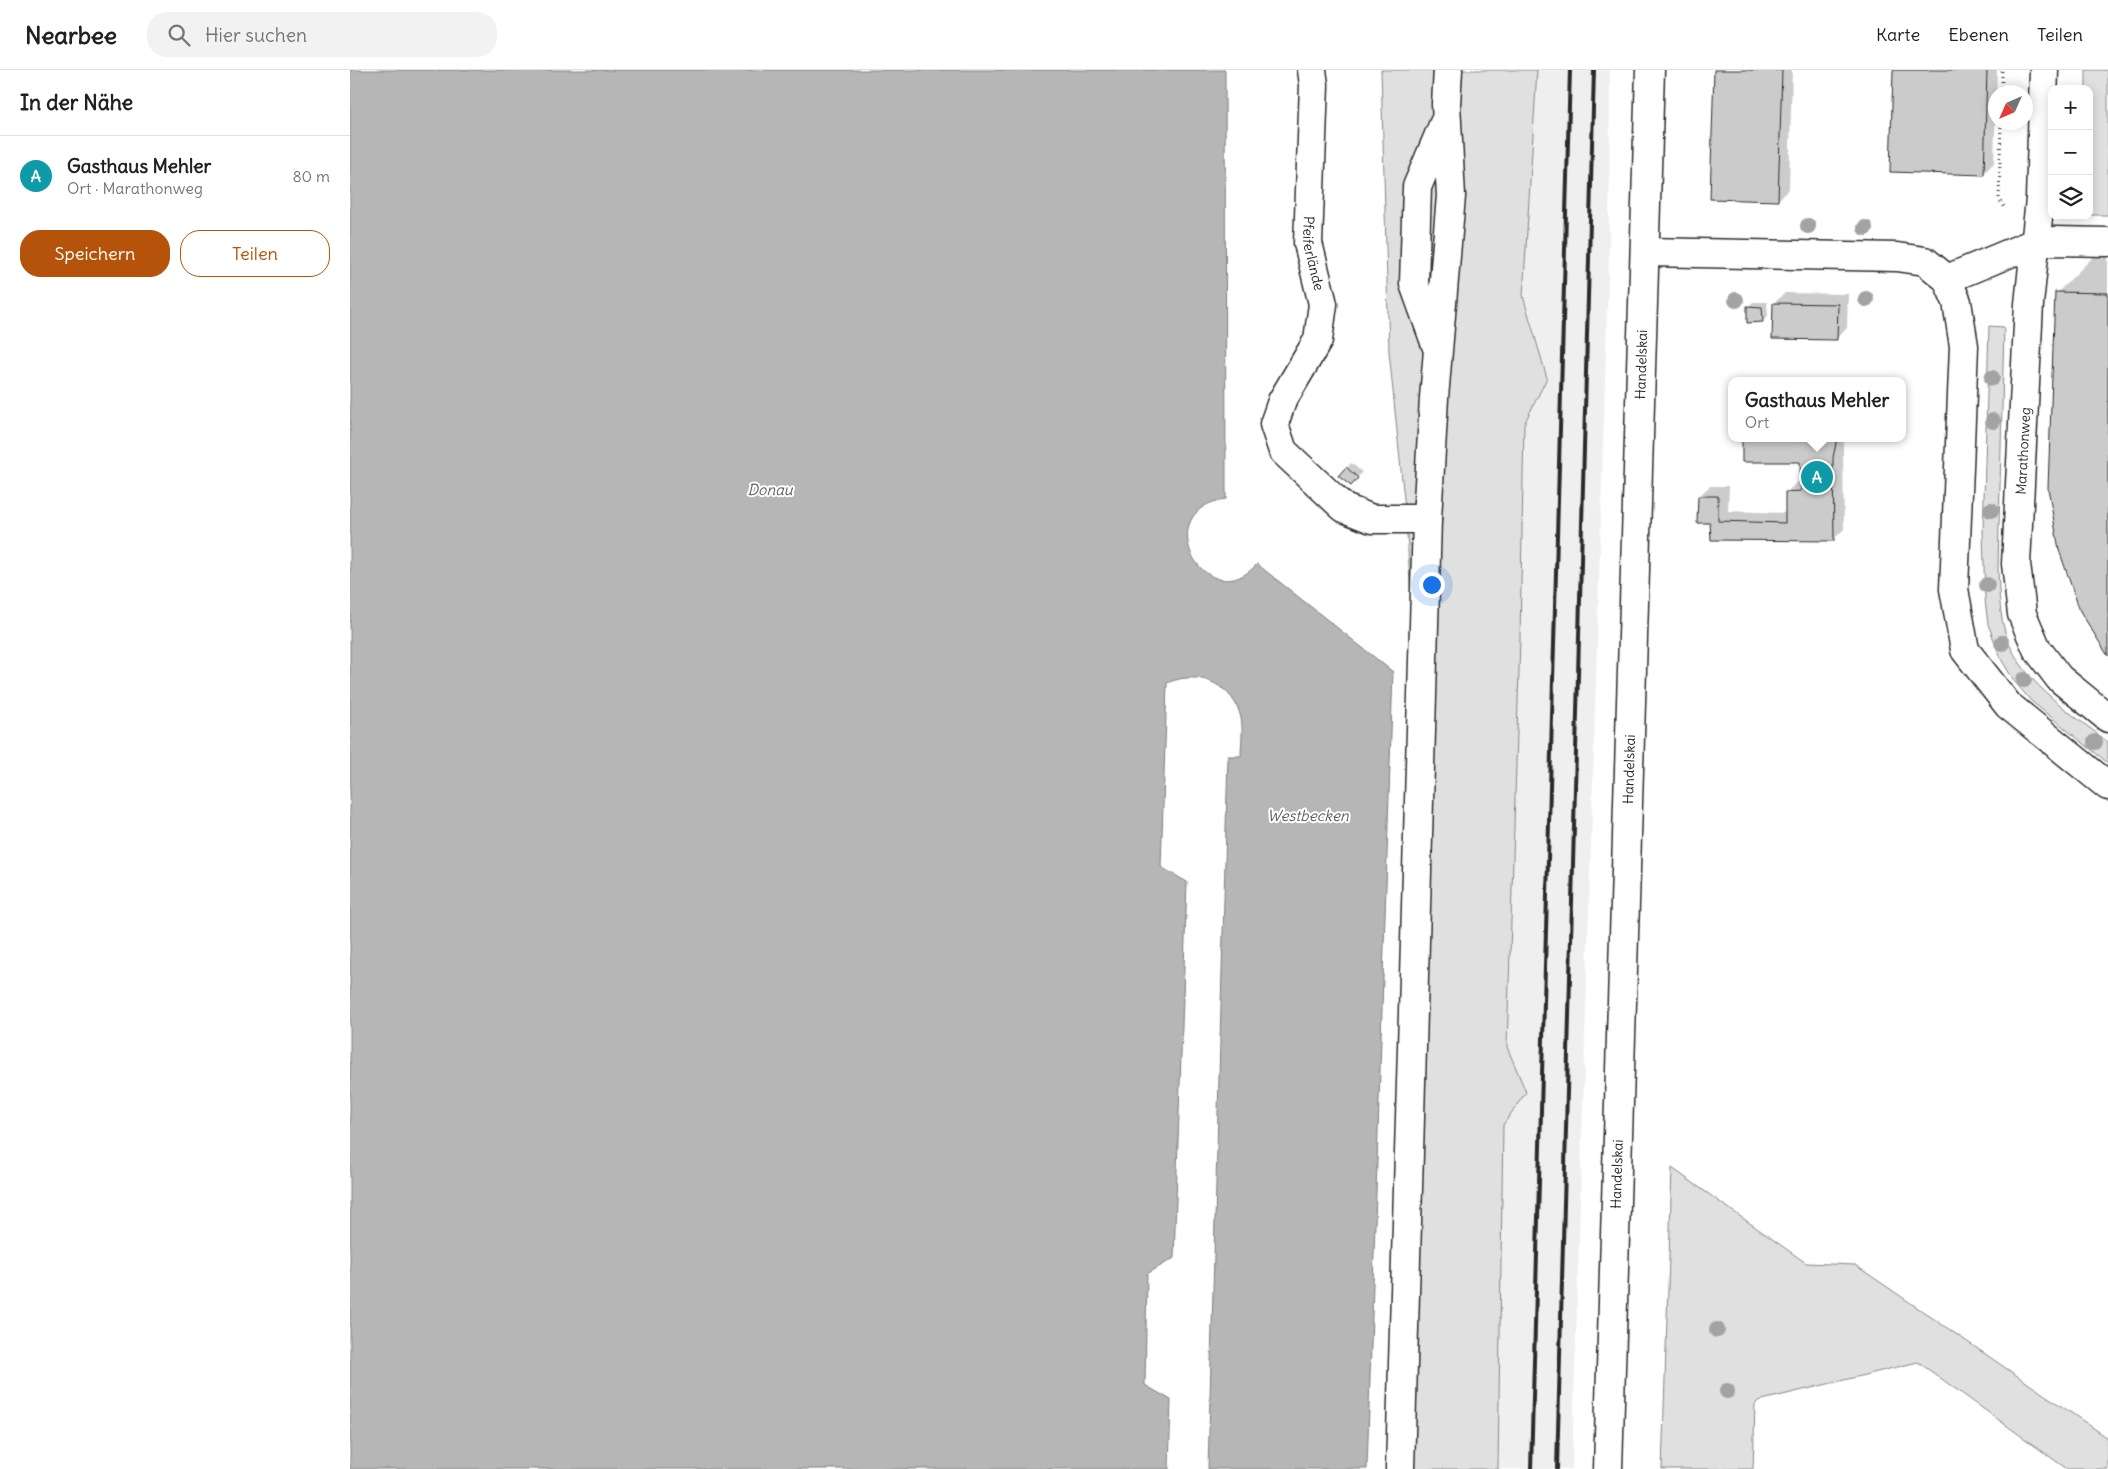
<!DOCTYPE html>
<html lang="de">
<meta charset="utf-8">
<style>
:root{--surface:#fff;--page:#f2f2f2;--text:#202124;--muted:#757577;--line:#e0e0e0;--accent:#b45309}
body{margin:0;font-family:Delius,sans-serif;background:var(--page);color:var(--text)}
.controls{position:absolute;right:15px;top:15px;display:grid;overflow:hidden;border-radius:10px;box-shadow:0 2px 12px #0003}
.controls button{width:45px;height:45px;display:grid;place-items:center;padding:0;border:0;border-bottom:1px solid var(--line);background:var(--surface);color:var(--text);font:25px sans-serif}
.compass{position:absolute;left:1638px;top:15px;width:45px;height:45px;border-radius:50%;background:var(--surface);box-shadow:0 2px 12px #0003;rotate:225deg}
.you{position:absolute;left:1081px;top:514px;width:18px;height:18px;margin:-12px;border:4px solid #fff;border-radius:50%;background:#1a73e8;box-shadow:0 0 0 8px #1a73e833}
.badge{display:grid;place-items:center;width:32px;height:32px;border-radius:50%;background:var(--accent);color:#fff;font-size:16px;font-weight:700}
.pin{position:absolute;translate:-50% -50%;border:2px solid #fff;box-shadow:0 1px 5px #0006}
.popup{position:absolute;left:1378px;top:307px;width:178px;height:65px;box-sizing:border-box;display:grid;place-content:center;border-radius:10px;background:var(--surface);filter:drop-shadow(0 1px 4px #0005);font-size:16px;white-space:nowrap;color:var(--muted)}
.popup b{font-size:19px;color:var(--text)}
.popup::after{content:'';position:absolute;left:50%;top:100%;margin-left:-10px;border:10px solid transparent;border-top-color:var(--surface)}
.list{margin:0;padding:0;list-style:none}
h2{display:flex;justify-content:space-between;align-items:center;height:65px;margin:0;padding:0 20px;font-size:21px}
h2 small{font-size:16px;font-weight:400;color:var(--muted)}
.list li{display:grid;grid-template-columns:32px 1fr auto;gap:15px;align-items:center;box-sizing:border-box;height:80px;padding:0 20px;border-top:1px solid var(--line)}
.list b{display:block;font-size:19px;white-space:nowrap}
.list p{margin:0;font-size:16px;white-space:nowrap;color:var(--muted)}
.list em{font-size:16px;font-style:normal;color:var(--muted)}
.actions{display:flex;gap:10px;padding:15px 20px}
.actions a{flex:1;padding:11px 0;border:1px solid var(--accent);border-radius:20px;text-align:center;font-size:18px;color:var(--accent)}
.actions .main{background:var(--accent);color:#fff}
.icon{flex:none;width:28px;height:28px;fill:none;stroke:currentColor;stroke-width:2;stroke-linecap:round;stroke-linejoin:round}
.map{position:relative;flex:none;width:1758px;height:1399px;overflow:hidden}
header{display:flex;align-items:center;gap:30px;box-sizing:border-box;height:70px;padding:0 25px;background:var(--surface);border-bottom:1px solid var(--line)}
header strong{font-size:24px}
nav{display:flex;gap:28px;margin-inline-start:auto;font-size:18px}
.search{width:350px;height:45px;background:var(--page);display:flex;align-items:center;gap:12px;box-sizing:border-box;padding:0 18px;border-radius:20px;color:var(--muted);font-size:19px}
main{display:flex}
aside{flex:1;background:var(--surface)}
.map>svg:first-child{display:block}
.built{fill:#efefef}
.green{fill:#e0e0e0;stroke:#868686}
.water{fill:#b6b6b6;stroke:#7e7e7e}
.shadow{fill:#0003}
.building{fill:#cbcbcb;stroke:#2b2b2b}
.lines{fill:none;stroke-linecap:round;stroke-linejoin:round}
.minor-casing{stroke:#2b2b2b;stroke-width:31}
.major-casing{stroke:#2b2b2b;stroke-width:31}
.path{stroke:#2b2b2b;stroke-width:3;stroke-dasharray:1 4;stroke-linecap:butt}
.minor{stroke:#fff;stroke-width:28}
.major{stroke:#fff;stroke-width:28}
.rail{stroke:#2b2b2b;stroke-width:4}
.tree{fill:#a3a3a3}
.labels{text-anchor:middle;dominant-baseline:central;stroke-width:4;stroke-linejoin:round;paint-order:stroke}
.street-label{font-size:14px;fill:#2b2b2b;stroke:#fff}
.water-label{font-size:15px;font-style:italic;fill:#5c5c5c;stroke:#fff}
</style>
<header>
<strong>Nearbee</strong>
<div class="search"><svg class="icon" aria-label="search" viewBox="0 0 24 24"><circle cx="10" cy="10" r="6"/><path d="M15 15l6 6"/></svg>Hier suchen</div>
<nav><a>Karte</a><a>Ebenen</a><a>Teilen</a></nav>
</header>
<main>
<aside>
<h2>In der Nähe<small></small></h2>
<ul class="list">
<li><span class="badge" style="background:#0f9aa8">A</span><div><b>Gasthaus Mehler</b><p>Ort · Marathonweg</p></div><em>80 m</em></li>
</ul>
<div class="actions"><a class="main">Speichern</a><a>Teilen</a></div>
</aside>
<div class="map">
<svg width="1758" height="1399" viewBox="0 0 1758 1399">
<rect width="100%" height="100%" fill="#fff"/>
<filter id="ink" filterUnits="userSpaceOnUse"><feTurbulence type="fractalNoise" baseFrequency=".02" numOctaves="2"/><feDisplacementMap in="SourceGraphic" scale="10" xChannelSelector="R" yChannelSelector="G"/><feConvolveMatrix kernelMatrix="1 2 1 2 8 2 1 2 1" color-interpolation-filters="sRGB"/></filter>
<g filter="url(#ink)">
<path class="built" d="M 1187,0 L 1260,0 L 1259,180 L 1222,1399 L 1148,1399 L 1153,1055 L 1175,1022 L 1157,977 L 1170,569 L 1174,354 L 1197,308 L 1173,226 Z"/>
<path class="green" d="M 1031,0 L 1187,0 L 1173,226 L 1197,308 L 1174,354 L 1170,569 L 1157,977 L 1176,1022 L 1153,1055 L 1148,1399 L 1039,1399 L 1065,593 L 1056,449 L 1039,282 Z
M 1736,0 L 1758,0 L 1758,145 L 1739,145 L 1739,19 L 1736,19 Z
M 1639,256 L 1654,257 L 1648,497 C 1649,517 1649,538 1654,558 C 1666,609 1719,641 1758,672 L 1758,693 L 1681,631 L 1664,611 L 1651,589 L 1638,554 L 1635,530 L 1633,462 Z
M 1322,1098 L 1456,1193 L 1505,1195 L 1758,1368 L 1758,1399 L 1717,1399 L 1568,1292 L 1408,1331 L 1405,1335 L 1403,1399 L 1312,1399 Z"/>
<path class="water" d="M 0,0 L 875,0 L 876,429 C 797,440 856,550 907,494 L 1043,602 L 1017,1399 L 858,1399 L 878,686 L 891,686 C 891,673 894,657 890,644 C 880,612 846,600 817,613 L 811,797 L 837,812 L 824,1188 L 797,1204 L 795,1315 L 821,1330 L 819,1399 L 0,1399 Z"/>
<path class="shadow" d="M 1366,0 L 1442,0 L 1439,119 L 1428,130 Z
M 1544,0 L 1647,0 L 1644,93 L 1633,104 Z
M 1745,185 L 1758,185 L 1758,584 L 1707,223 Z
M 1435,223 L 1498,224 L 1497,258 L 1487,268 L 1424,233 Z
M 1403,232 L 1417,232 L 1418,246 L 1412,251 L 1398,237 Z
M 1393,368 L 1495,368 L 1493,376 L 1494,459 L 1483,470 L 1361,452 L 1349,426 L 1360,416 L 1379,416 L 1378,441 L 1436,443 L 1436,423 L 1447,412 L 1452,412 L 1451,391 Z
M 1001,393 L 1012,402 L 1006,410 L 997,398 Z"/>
<path class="building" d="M 1364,0 L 1432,0 L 1428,131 L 1360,129 Z
M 1543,0 L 1637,0 L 1634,105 L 1540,102 Z
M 1705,222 L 1758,223 L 1758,586 L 1730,541 L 1709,480 L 1698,418 Z
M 1423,233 L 1488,234 L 1487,270 L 1422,269 Z
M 1397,236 L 1412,237 L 1413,252 L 1397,253 Z
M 1392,368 L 1487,368 L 1483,388 L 1484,471 L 1361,470 L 1360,453 L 1347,453 L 1348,426 L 1368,426 L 1368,451 L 1435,453 L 1435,422 L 1451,421 L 1450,392 L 1392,392 Z
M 996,397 L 1008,408 L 1001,416 L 988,406 Z"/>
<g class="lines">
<g class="minor-casing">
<g id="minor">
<path id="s1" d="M 962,0 L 964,15 L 958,173 L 973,234 L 968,270 L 932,331 L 924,354 L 933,381 L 994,438 L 1022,449 L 1077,449"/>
<path d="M 1694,0 L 1690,129 L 1679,234 L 1666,494 L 1672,544 L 1687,579 L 1709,608 L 1758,648"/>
<path d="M 1296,182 L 1547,187 L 1575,191 L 1597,209 L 1607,232 L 1614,276 L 1604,519 L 1615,580 L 1658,635 L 1758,716"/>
<path d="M 1597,209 L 1684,173 L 1705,171 L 1758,172"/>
<path d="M 1086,275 L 1064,214 L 1067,117 L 1094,53"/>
<path d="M 1050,1399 L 1077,449 L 1084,328 L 1101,126 L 1096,34 L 1098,0"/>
</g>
</g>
<g class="major-casing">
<g id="major">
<path id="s2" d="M 1258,1399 L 1300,0"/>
</g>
</g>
<path class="path" d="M 1652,22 L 1652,0
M 1651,52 L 1649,130 L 1656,139"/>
<use href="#minor" class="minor"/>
<use href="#major" class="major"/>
<path class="rail" d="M 1181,1399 L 1220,0
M 1207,1399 L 1244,0"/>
</g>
<g class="tree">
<circle cx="1458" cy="156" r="8"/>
<circle cx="1515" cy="158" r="8"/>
<circle cx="1516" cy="229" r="8"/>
<circle cx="1386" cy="230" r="8"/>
<circle cx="1642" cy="308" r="8"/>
<circle cx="1643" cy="351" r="8"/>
<circle cx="1641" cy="440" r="8"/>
<circle cx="1637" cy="515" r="8"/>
<circle cx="1652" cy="573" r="8"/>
<circle cx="1674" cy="610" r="8"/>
<circle cx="1745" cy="672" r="8"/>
<circle cx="1367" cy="1260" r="8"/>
<circle cx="1377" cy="1321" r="8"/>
</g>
</g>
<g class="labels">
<g class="street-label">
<text stroke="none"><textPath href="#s1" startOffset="184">Pfeiferlände</textPath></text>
<text stroke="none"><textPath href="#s2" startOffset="1105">Handelskai</textPath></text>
<text transform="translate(1673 381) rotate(-87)">Marathonweg</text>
<text stroke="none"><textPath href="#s2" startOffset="700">Handelskai</textPath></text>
<text stroke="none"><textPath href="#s2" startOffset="295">Handelskai</textPath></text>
</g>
<g class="water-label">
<text x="420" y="419">Donau</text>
<text x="958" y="745">Westbecken</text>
</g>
</g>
</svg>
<div class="controls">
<button>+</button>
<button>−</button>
<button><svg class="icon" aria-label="layers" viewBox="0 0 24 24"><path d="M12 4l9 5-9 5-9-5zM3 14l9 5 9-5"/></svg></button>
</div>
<svg class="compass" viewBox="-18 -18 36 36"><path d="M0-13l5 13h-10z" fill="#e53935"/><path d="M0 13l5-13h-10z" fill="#757577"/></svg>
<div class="you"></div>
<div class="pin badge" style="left:1467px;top:407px;background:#0f9aa8">A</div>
<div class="popup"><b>Gasthaus Mehler</b>Ort</div>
</div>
</main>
